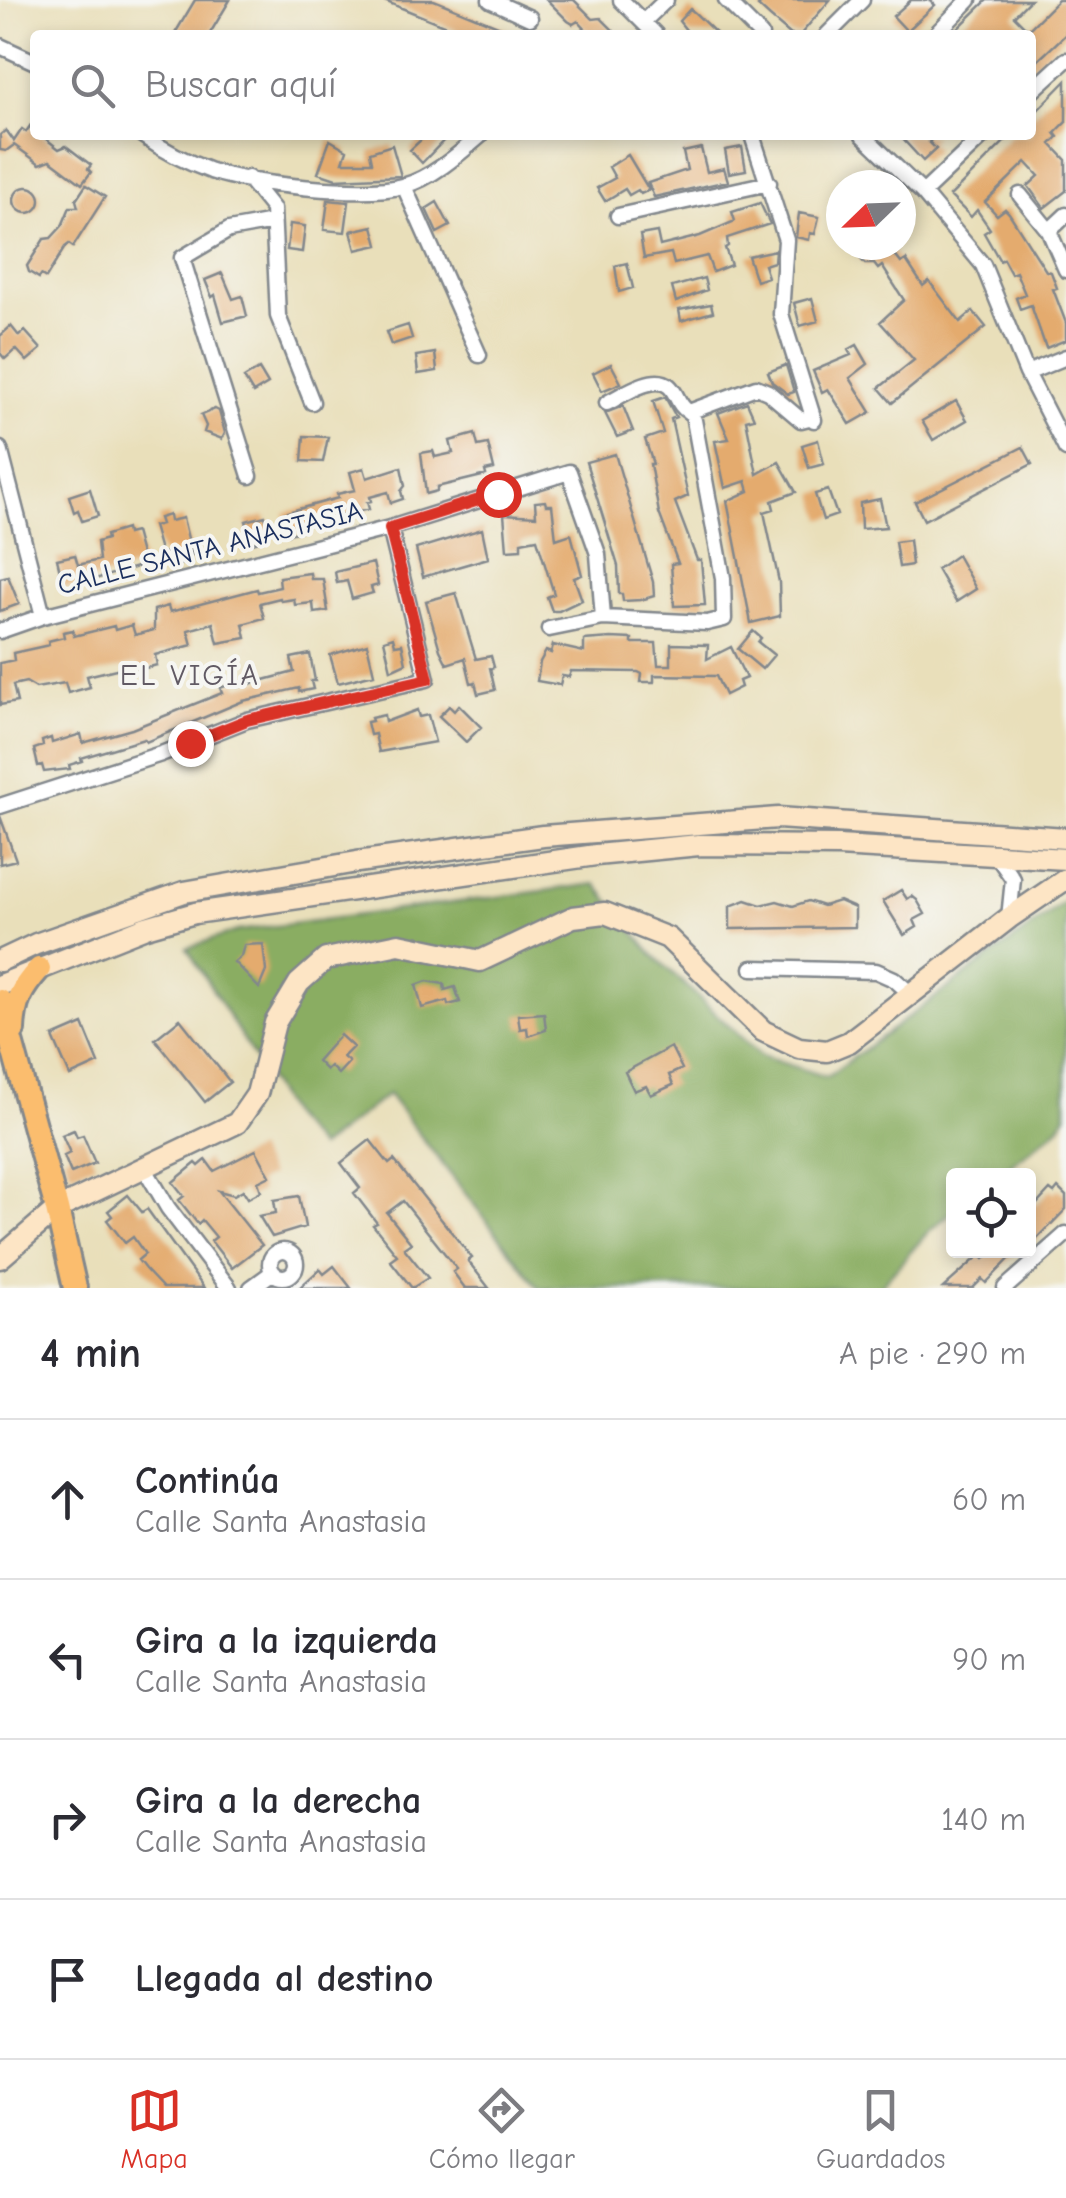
<!DOCTYPE html>
<html lang="es">
<meta charset="utf-8">
<style>
:root{--surface:#fff;--page:#f7f7f7;--text:#2b2b33;--muted:#7c7c81;--line:#e1e1e2;--accent:#d93025}
body{margin:0;font-family:"Comic Neue",sans-serif;background:var(--page);color:var(--text)}
.controls{position:absolute;right:30px;bottom:30px;display:grid;overflow:hidden;border-radius:10px;box-shadow:0 5px 15px #0003}
.controls button{width:90px;height:90px;display:grid;place-items:center;padding:0;border:0;border-bottom:2px solid var(--line);background:var(--surface);color:var(--text);font:50px sans-serif}
.compass{position:absolute;left:826px;top:170px;width:90px;height:90px;border-radius:50%;background:var(--surface);box-shadow:0 5px 15px #0003;rotate:247deg}
.stop{position:absolute;width:30px;height:30px;margin:-22px;border:8px solid #d93025;border-radius:50%;background:#fff}
.stop.end{background:#d93025;border-color:#fff;box-shadow:0 2px 10px #0008}
.list{margin:0;padding:0;list-style:none}
h2{display:flex;justify-content:space-between;align-items:center;height:130px;margin:0;padding:0 40px;font-size:42px}
h2 small{font-size:32px;font-weight:400;color:var(--muted)}
.list li{display:grid;grid-template-columns:65px 1fr auto;gap:30px;align-items:center;box-sizing:border-box;height:160px;padding:0 40px;border-top:2px solid var(--line)}
.list b{display:block;font-size:38px;white-space:nowrap}
.list p{margin:0;font-size:32px;white-space:nowrap;color:var(--muted)}
.list em{font-size:32px;font-style:normal;color:var(--muted)}
.icon{flex:none;width:55px;height:55px;fill:none;stroke:currentColor;stroke-width:2;stroke-linecap:round;stroke-linejoin:round}
.map{position:relative;flex:none;width:1066px;height:1288px;overflow:hidden}
.search{position:absolute;background:var(--surface);box-shadow:0 5px 15px #0003;left:30px;right:30px;top:30px;height:110px;display:flex;align-items:center;gap:25px;box-sizing:border-box;padding:0 35px;border-radius:10px;color:var(--muted);font-size:38px}
.sheet{height:770px;background:var(--surface)}
nav{display:flex;justify-content:space-around;align-items:center;box-sizing:border-box;height:140px;border-top:2px solid var(--line);background:var(--surface);font-size:28px;color:var(--muted)}
nav a{display:grid;justify-items:center;gap:5px}
nav .on{color:var(--accent)}
.map>svg:first-child{display:block}
.forest{fill:#8aad62;stroke:#526e60;stroke-width:2.5}
.building{fill:#e4ab6e}
.lines{fill:none;stroke-linecap:round;stroke-linejoin:round}
.street-casing{stroke:#82878c;stroke-width:19}
.secondary-casing{stroke:#82878c;stroke-width:25}
.primary-casing{stroke:#82878c;stroke-width:28}
.street{stroke:#fff;stroke-width:14}
.secondary{stroke:#fde5c5;stroke-width:20}
.primary{stroke:#fbbd6e;stroke-width:22}
.route{stroke:#d93025;stroke-width:12}
.labels{text-anchor:middle;dominant-baseline:central;stroke-width:8;stroke-linejoin:round;paint-order:stroke}
.street-label{font-size:28px;fill:#1b2f5e;stroke:#f6f6f2}
.neighbourhood-label{font-size:30px;letter-spacing:2.5px;fill:#615a64;stroke:#f6f6f2}
</style>
<div class="map">
<svg width="1066" height="1288" viewBox="0 0 1066 1288">
<rect width="100%" height="100%" fill="#f6f6f2"/>
<filter id="ink" filterUnits="userSpaceOnUse"><feTurbulence type="fractalNoise" baseFrequency=".01" numOctaves="2"/><feDisplacementMap in="SourceGraphic" scale="20" xChannelSelector="R" yChannelSelector="G"/><feConvolveMatrix kernelMatrix="1 2 1 2 8 2 1 2 1" color-interpolation-filters="sRGB"/></filter>
<filter id="wash" filterUnits="userSpaceOnUse"><feTurbulence type="fractalNoise" baseFrequency=".0048" numOctaves="4" result="noise"/><feDisplacementMap in="SourceGraphic" scale="40" xChannelSelector="R" yChannelSelector="G"/><feGaussianBlur stdDeviation="2.25" result="paint"/><feColorMatrix in="noise" values="0 0 0 0 0 0 0 0 0 0 0 0 0 0 0 0 0 1.4 0 .05"/><feComposite in="paint" operator="in"/></filter>
<g filter="url(#wash)">
<rect width="100%" height="100%" fill="#e9dfba"/>
<path class="forest" d="M 596,884 L 651,953 L 761,1056 L 827,1077 L 1066,901 L 1066,1115 L 1059,1127 L 998,1175 L 954,1176 L 953,1211 L 929,1231 L 879,1288 L 539,1288 L 388,1094 L 319,1148 L 290,1116 L 187,948 L 238,931 Z"/>
<g id="blocks">
<path class="building" d="M 195,0 L 230,0 L 209,35 L 174,35 Z
M 382,0 L 434,0 L 520,35 L 468,35 Z
M 547,0 L 574,0 L 593,19 L 601,18 L 613,30 L 608,35 L 591,35 L 578,21 L 573,24 L 568,21 Z
M 764,0 L 830,0 L 800,35 L 791,35 L 770,17 L 758,6 Z
M 911,0 L 930,0 L 935,5 L 907,31 L 893,16 Z
M 987,0 L 1030,0 L 1014,16 L 1028,30 L 1058,0 L 1066,0 L 1066,34 L 1031,67 L 1031,35 L 951,35 Z
M 690,9 L 695,13 L 718,35 L 690,35 L 679,21 Z
M 1066,81 L 1066,122 L 1055,133 L 1058,137 L 1051,144 L 1066,160 L 1066,191 L 1044,208 L 1028,186 L 1039,176 L 1026,162 L 985,202 L 997,215 L 1005,209 L 1009,213 L 1046,271 L 1051,272 L 1057,288 L 1053,289 L 1066,323 L 1066,340 L 1046,348 L 1031,305 L 1020,309 L 1016,298 L 1025,294 L 1016,272 L 1011,274 L 1003,259 L 1000,261 L 984,233 L 990,229 L 977,210 L 971,217 L 950,196 L 1011,135 L 1031,135 L 1031,117 Z
M 30,126 L 35,135 L 41,135 L 59,149 L 66,146 L 91,165 L 88,169 L 91,172 L 82,184 L 50,160 L 40,164 L 14,145 L 6,151 L 0,150 L 0,135 L 6,130 L 14,141 L 22,129 L 26,132 Z
M 426,135 L 449,135 L 422,163 L 410,150 Z
M 899,135 L 936,135 L 929,142 L 936,149 L 923,161 Z
M 330,140 L 347,150 L 343,162 L 372,162 L 370,152 L 392,145 L 401,176 L 336,179 L 318,173 Z
M 742,147 L 746,170 L 729,173 L 725,150 Z
M 701,148 L 707,172 L 724,168 L 728,181 L 654,197 L 648,183 L 687,170 L 683,152 Z
M 628,155 L 649,190 L 641,194 L 638,190 L 629,195 L 625,189 L 605,201 L 597,188 L 615,178 L 609,167 Z
M 86,185 L 105,197 L 73,247 L 69,244 L 65,247 L 46,278 L 41,275 L 39,278 L 29,272 L 27,266 L 44,239 L 51,238 L 62,226 L 70,207 L 78,207 L 76,200 Z
M14 200a13 13 0 1 1 26 0a13 13 0 1 1-26 0Z
M 328,200 L 349,202 L 345,232 L 324,230 Z
M 437,202 L 450,226 L 437,233 L 426,209 Z
M 760,203 L 770,224 L 727,238 L 728,246 L 725,248 L 731,265 L 713,272 L 707,256 L 674,264 L 671,253 L 644,258 L 640,235 L 657,232 L 660,246 L 700,236 L 735,221 L 732,212 Z
M 799,213 L 819,217 L 815,234 L 810,233 L 809,240 L 796,237 Z
M 290,224 L 305,226 L 302,252 L 287,250 Z
M 373,226 L 378,245 L 356,250 L 351,231 Z
M 856,245 L 887,245 L 901,263 L 906,260 L 923,286 L 929,281 L 960,322 L 973,311 L 986,327 L 892,403 L 879,388 L 914,360 L 880,322 L 904,300 L 882,266 L 878,269 L 874,264 L 865,264 L 859,257 L 864,254 Z
M 775,250 L 774,262 L 764,265 L 768,277 L 756,281 L 748,256 Z
M 627,263 L 633,288 L 619,292 L 615,266 Z
M 222,273 L 233,299 L 242,296 L 247,316 L 223,322 L 215,295 L 212,297 L 205,280 Z
M 704,278 L 707,290 L 676,302 L 672,287 Z
M 812,298 L 818,321 L 800,326 L 794,303 Z
M 711,304 L 713,312 L 681,321 L 679,310 Z
M 408,325 L 412,338 L 391,345 L 386,332 Z
M 11,326 L 19,336 L 25,331 L 41,349 L 27,361 L 16,349 L 5,359 L 0,353 L 0,336 Z
M 857,345 L 868,364 L 850,378 L 871,412 L 850,424 L 828,389 L 822,392 L 813,371 L 851,355 L 848,350 Z
M 435,353 L 437,371 L 418,374 L 416,356 Z
M 611,364 L 621,383 L 602,391 L 593,373 Z
M 786,365 L 794,392 L 788,394 L 772,382 L 768,372 Z
M 259,369 L 268,384 L 253,393 L 244,378 Z
M 665,397 L 676,417 L 671,419 L 688,496 L 675,502 L 697,560 L 701,560 L 705,605 L 674,606 L 671,564 L 678,563 L 659,513 L 650,464 L 653,464 L 645,439 L 663,433 L 653,401 Z
M 956,401 L 967,420 L 933,440 L 922,421 Z
M 747,402 L 754,418 L 746,420 L 757,474 L 779,462 L 796,492 L 772,501 L 774,509 L 764,512 L 779,582 L 780,616 L 751,623 L 727,501 L 749,491 L 746,481 L 725,488 L 715,441 L 729,439 L 718,413 Z
M 623,406 L 633,431 L 617,437 L 605,413 Z
M 215,409 L 219,411 L 225,433 L 222,439 L 204,432 L 206,426 L 201,415 Z
M 475,434 L 478,446 L 488,444 L 494,469 L 485,471 L 486,475 L 437,487 L 437,491 L 426,494 L 421,453 L 433,451 L 435,457 L 453,453 L 450,441 Z
M 304,436 L 328,437 L 323,462 L 302,461 Z
M 818,440 L 824,464 L 809,468 L 802,445 Z
M 1023,447 L 1032,464 L 924,520 L 915,502 Z
M 615,454 L 653,582 L 654,596 L 641,600 L 623,601 L 622,594 L 619,594 L 618,566 L 586,462 Z
M 401,467 L 405,486 L 401,491 L 403,499 L 391,503 L 388,492 L 370,497 L 371,501 L 367,502 L 369,509 L 337,516 L 338,522 L 324,525 L 318,526 L 317,522 L 300,526 L 301,531 L 289,534 L 284,513 L 338,498 L 337,494 L 355,490 L 350,472 L 364,468 L 367,478 Z
M 90,489 L 98,516 L 82,521 L 78,510 L 74,512 L 69,496 Z
M 828,490 L 837,515 L 823,520 L 815,494 Z
M 880,499 L 886,527 L 861,529 L 860,503 Z
M 545,501 L 546,505 L 552,505 L 556,539 L 571,534 L 582,575 L 574,578 L 582,600 L 559,611 L 552,611 L 547,597 L 554,594 L 537,539 L 521,542 L 521,549 L 507,550 L 504,514 L 536,516 L 535,502 Z
M 169,515 L 170,521 L 183,518 L 192,555 L 187,557 L 188,562 L 176,566 L 171,551 L 161,554 L 153,526 L 161,524 L 159,518 Z
M 265,516 L 270,533 L 262,535 L 263,540 L 252,543 L 246,521 Z
M 126,529 L 127,534 L 135,532 L 144,565 L 64,588 L 57,559 L 75,555 L 78,565 L 99,560 L 97,542 L 107,539 L 106,535 Z
M 482,529 L 488,558 L 423,577 L 416,549 Z
M 909,540 L 912,565 L 899,567 L 895,542 Z
M 957,555 L 976,589 L 956,602 L 937,569 Z
M 373,563 L 378,585 L 371,587 L 373,593 L 352,599 L 347,581 L 337,583 L 335,572 Z
M 310,573 L 311,579 L 323,579 L 328,611 L 314,613 L 313,603 L 295,605 L 294,599 L 281,601 L 280,598 L 260,603 L 264,618 L 243,624 L 246,638 L 218,643 L 213,623 L 188,630 L 192,645 L 155,655 L 157,665 L 138,670 L 137,664 L 87,676 L 90,687 L 68,693 L 65,683 L 36,688 L 26,682 L 13,685 L 17,702 L 0,705 L 0,663 L 14,660 L 13,653 L 49,645 L 48,641 L 64,637 L 63,632 L 73,630 L 74,636 L 114,626 L 115,630 L 132,625 L 135,635 L 154,630 L 154,610 L 168,606 L 170,612 L 257,589 L 258,592 L 280,587 L 279,577 Z
M 8,576 L 19,604 L 0,611 L 0,578 Z
M 456,593 L 476,659 L 491,656 L 494,667 L 490,668 L 495,690 L 478,694 L 475,682 L 471,683 L 465,658 L 447,664 L 440,650 L 426,601 Z
M 753,631 L 761,638 L 758,642 L 774,655 L 762,669 L 738,649 Z
M 393,637 L 395,645 L 402,644 L 406,663 L 391,670 L 384,640 Z
M 611,638 L 632,639 L 632,643 L 656,643 L 658,665 L 671,665 L 671,644 L 708,645 L 707,659 L 731,647 L 746,678 L 739,681 L 741,687 L 725,695 L 716,676 L 654,675 L 654,682 L 641,682 L 642,674 L 638,672 L 571,671 L 569,677 L 562,676 L 560,685 L 537,681 L 540,662 L 546,651 L 551,653 L 553,645 L 584,652 L 584,640 Z
M 367,644 L 374,674 L 338,683 L 330,655 Z
M 310,654 L 315,681 L 311,681 L 313,689 L 299,692 L 299,688 L 243,701 L 146,742 L 144,739 L 81,758 L 82,761 L 69,765 L 70,769 L 44,772 L 42,765 L 38,766 L 34,749 L 43,746 L 42,741 L 51,738 L 52,743 L 81,734 L 83,743 L 132,729 L 222,693 L 220,688 L 236,682 L 238,687 L 294,672 L 291,658 Z
M 459,705 L 481,727 L 466,742 L 439,716 L 449,706 L 454,711 Z
M 417,710 L 419,717 L 428,715 L 435,742 L 379,752 L 375,734 L 370,735 L 367,722 L 372,721 L 371,718 L 384,715 L 385,722 Z
M 0,816 L 16,860 L 0,864 Z
M 901,890 L 907,899 L 912,896 L 917,900 L 925,914 L 914,920 L 917,927 L 904,935 L 883,901 Z
M 746,900 L 761,905 L 777,901 L 793,906 L 808,901 L 823,906 L 839,901 L 855,908 L 855,927 L 730,929 L 730,906 Z
M 263,944 L 266,971 L 259,988 L 234,962 L 241,956 L 244,945 Z
M 427,981 L 444,984 L 445,990 L 455,987 L 460,1002 L 448,1005 L 447,1001 L 422,1008 L 416,985 Z
M 544,1013 L 546,1030 L 528,1036 L 527,1028 L 520,1029 L 518,1015 Z
M 180,1019 L 230,1082 L 205,1102 L 155,1039 Z
M 83,1024 L 99,1063 L 70,1076 L 53,1037 Z
M 340,1035 L 353,1047 L 343,1057 L 349,1062 L 338,1074 L 330,1066 L 326,1070 L 317,1061 Z
M 671,1047 L 682,1069 L 669,1075 L 673,1085 L 651,1095 L 646,1086 L 634,1091 L 625,1072 Z
M 74,1130 L 77,1137 L 83,1135 L 95,1163 L 71,1173 L 64,1156 L 70,1153 L 62,1135 Z
M 370,1140 L 389,1164 L 394,1160 L 472,1258 L 468,1261 L 489,1288 L 465,1288 L 453,1272 L 457,1269 L 403,1201 L 387,1213 L 411,1243 L 404,1248 L 428,1278 L 412,1288 L 390,1260 L 397,1255 L 373,1225 L 377,1223 L 354,1193 L 360,1188 L 341,1163 Z
M 256,1150 L 270,1176 L 258,1182 L 261,1191 L 248,1198 L 243,1190 L 234,1195 L 219,1191 L 262,1245 L 232,1268 L 211,1241 L 216,1237 L 202,1220 L 198,1224 L 179,1200 L 184,1196 L 173,1182 L 196,1163 L 199,1166 L 206,1160 L 214,1171 Z
M 1058,1188 L 1066,1196 L 1066,1209 L 1034,1242 L 1028,1236 L 1028,1196 L 1036,1205 L 1050,1190 L 1054,1193 Z
M 128,1195 L 142,1212 L 147,1209 L 204,1288 L 163,1288 L 145,1269 L 138,1260 L 145,1254 L 133,1237 L 125,1243 L 107,1220 L 112,1216 L 108,1211 Z
M 299,1196 L 305,1227 L 272,1237 L 259,1216 L 276,1213 L 274,1200 Z
M 993,1250 L 1018,1250 L 986,1283 L 982,1279 L 973,1288 L 943,1288 L 980,1255 L 984,1259 Z
M 334,1266 L 351,1288 L 299,1288 L 320,1269 L 324,1274 Z"/>
</g>
</g>
<g filter="url(#ink)">
<use href="#blocks" fill-opacity="0" stroke="#82878c" stroke-width="2.5"/>
<g class="lines">
<g class="street-casing">
<path id="street" d="M 490,0 L 530,18
M 621,0 L 656,35
M 726,0 L 761,35
M 643,22 L 666,0
M 827,35 L 862,0
M 935,35 L 969,0
M 0,46 L 35,62
M 1031,92 L 1066,60
M 142,135 C 163,150 186,162 211,171 C 250,184 364,197 403,186 C 432,178 459,154 481,135
M 752,135 L 786,240 L 781,314 L 814,420
M 863,135 L 923,193 L 983,265 L 1027,373 L 1066,449
M 248,178 L 273,209 L 278,316 L 312,402
M 404,186 L 479,355
M 923,193 L 984,135
M 1020,195 L 1049,231 L 1066,270
M 618,216 L 769,183
M 1049,231 L 1066,215
M 1027,373 L 1066,357
M 607,403 C 621,396 654,373 669,386 C 678,394 677,405 689,412 L 756,387 L 768,392 L 801,420 L 813,417
M 0,449 L 43,616
M 250,476 L 182,258 L 229,230 L 273,222
M 549,629 L 603,618 L 707,623 L 724,619 L 723,578 L 694,420
M 0,631 L 43,616 L 390,528 L 569,472 L 598,554 L 603,618
M 0,806 L 161,754 L 247,720 L 427,679 L 390,528
M 997,856 L 1013,879 L 1009,918
M 752,968 L 876,971 L 894,979 L 911,994
M 145,1169 L 168,1208 L 229,1288
M270 1264a13 13 0 1 1 26 0a13 13 0 1 1-26 0Z
M 251,1288 L 273,1272
M 1005,1288 L 1066,1234"/>
</g>
<g class="secondary-casing">
<path id="secondary" d="M 0,961 L 36,944 L 184,892 L 357,862 L 543,836 L 778,818 L 1066,838
M 0,985 L 146,927 L 195,913 L 596,855 L 699,845 L 838,846 L 1066,859
M 0,1258 L 57,1209 L 237,1123 L 257,1094 L 275,1023 L 299,983 L 326,959 L 399,944 L 480,961 L 573,917 L 605,913 L 668,938 L 763,1031 L 799,1048 L 827,1051 L 849,1042 L 1009,918 L 1066,879"/>
</g>
<g class="primary-casing">
<path id="primary" d="M 0,1001 L 57,1209 L 75,1288
M 13,1030 C 14,1002 21,989 39,969"/>
</g>
<use href="#street" class="street"/>
<use href="#secondary" class="secondary"/>
<use href="#primary" class="primary"/>
</g>
</g>
<g class="lines" filter="url(#ink)">
<path class="route" d="M 190,743 L 247,720 L 428,679 L 390,528 L 498,494"/>
</g>
<g class="labels">
<g class="street-label">
<text transform="translate(210 548) rotate(-14)">CALLE SANTA ANASTASIA</text>
</g>
<g class="neighbourhood-label">
<text x="190" y="675">EL VIGÍA</text>
</g>
</g>
</svg>
<div class="controls">
<button><svg class="icon" aria-label="locate" viewBox="0 0 24 24"><circle cx="12" cy="12" r="6"/><path d="M12 2v4M12 18v4M2 12h4M18 12h4"/></svg></button>
</div>
<svg class="compass" viewBox="-18 -18 36 36"><path d="M0-13l5 13h-10z" fill="#e53935"/><path d="M0 13l5-13h-10z" fill="#7c7c81"/></svg>
<div class="stop" style="left:498px;top:494px"></div>
<div class="stop end" style="left:190px;top:743px"></div>
<div class="search"><svg class="icon" aria-label="search" viewBox="0 0 24 24"><circle cx="10" cy="10" r="6"/><path d="M15 15l6 6"/></svg>Buscar aquí</div>
</div>
<section class="sheet">
<h2>4 min<small>A pie · 290 m</small></h2>
<ul class="list">
<li><svg class="icon" aria-label="ahead" viewBox="0 0 24 24"><path d="M12 20V5M6 11l6-6 6 6"/></svg><div><b>Continúa</b><p>Calle Santa Anastasia</p></div><em>60 m</em></li>
<li><svg class="icon" aria-label="left" viewBox="0 0 24 24"><path d="M17 20v-9H6M10 6l-5 5 5 5"/></svg><div><b>Gira a la izquierda</b><p>Calle Santa Anastasia</p></div><em>90 m</em></li>
<li><svg class="icon" aria-label="right" viewBox="0 0 24 24"><path d="M7 20v-9h11M14 6l5 5-5 5"/></svg><div><b>Gira a la derecha</b><p>Calle Santa Anastasia</p></div><em>140 m</em></li>
<li><svg class="icon" aria-label="arrive" viewBox="0 0 24 24"><path d="M6 21V4h12l-3 4 3 4H6"/></svg><div><b>Llegada al destino</b></div></li>
</ul>
</section>
<nav>
<a class="on"><svg class="icon" aria-label="map" viewBox="0 0 24 24"><path d="M3 6l6-2 6 2 6-2v14l-6 2-6-2-6 2zM9 4v14M15 6v14"/></svg>Mapa</a>
<a><svg class="icon" aria-label="directions" viewBox="0 0 24 24"><path d="M12 3l9 9-9 9-9-9zM9 14v-3h6M13 9l2 2-2 2"/></svg>Cómo llegar</a>
<a><svg class="icon" aria-label="saved" viewBox="0 0 24 24"><path d="M7 4h10v16l-5-4-5 4z"/></svg>Guardados</a>
</nav>
